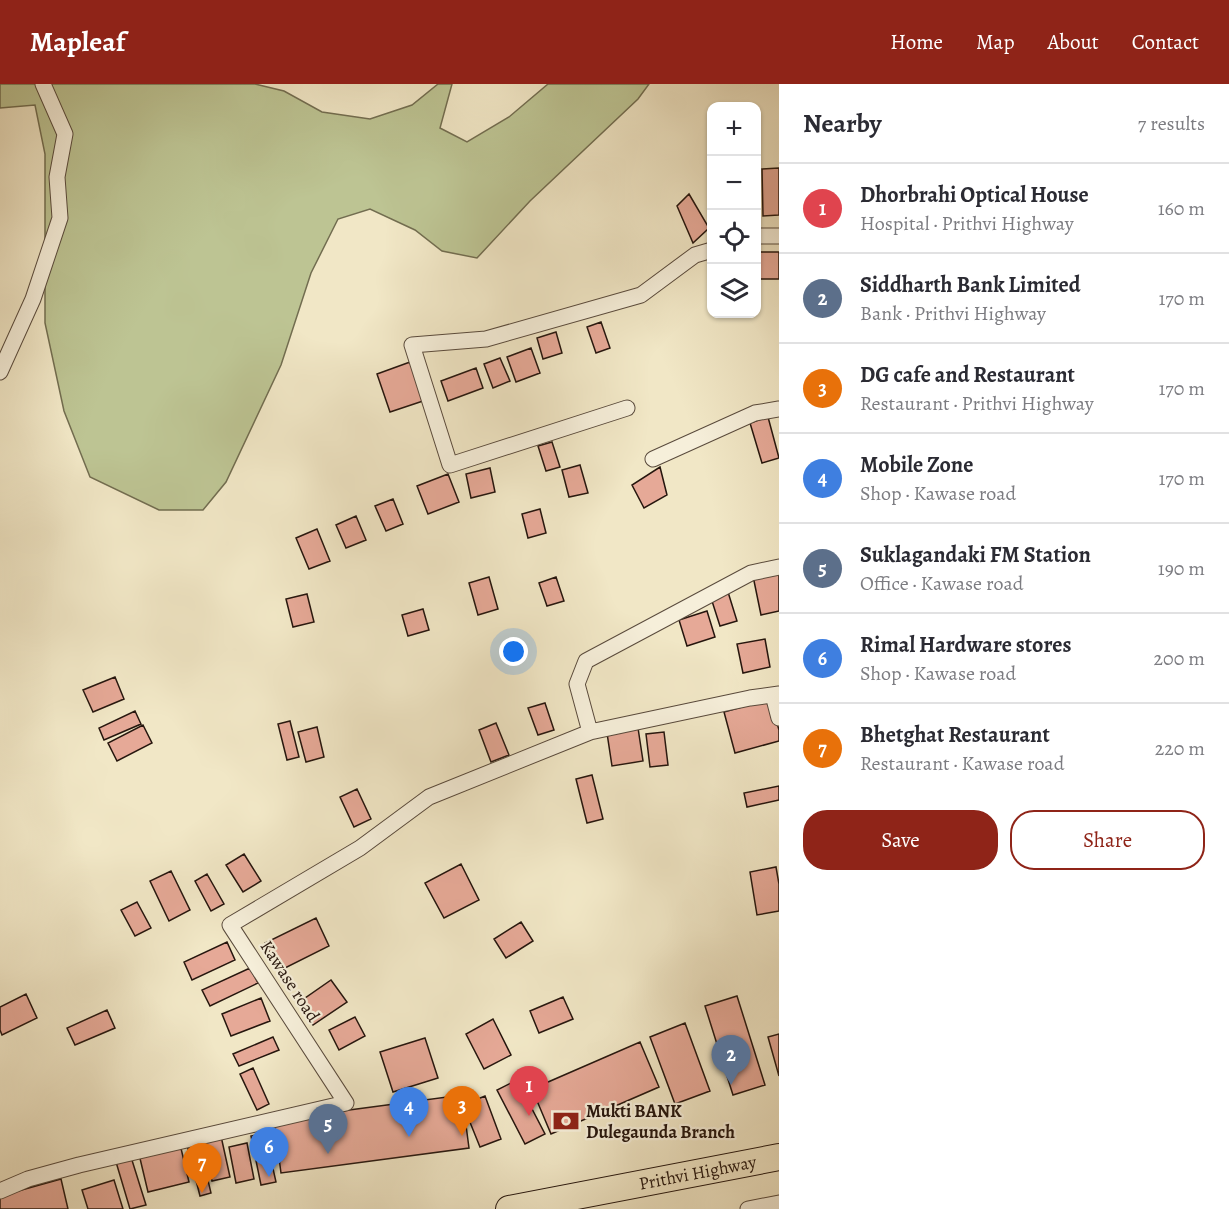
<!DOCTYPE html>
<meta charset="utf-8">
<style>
:root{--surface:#fff;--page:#f7f7f7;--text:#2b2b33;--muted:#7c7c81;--line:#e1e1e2;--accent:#8f2418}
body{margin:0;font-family:Alegreya,serif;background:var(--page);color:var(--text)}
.controls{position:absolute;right:18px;top:18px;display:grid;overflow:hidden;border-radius:12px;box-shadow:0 2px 4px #0004}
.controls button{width:54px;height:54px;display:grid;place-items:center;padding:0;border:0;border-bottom:2px solid var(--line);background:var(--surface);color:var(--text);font:30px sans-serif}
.you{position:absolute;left:514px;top:568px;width:21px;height:21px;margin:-15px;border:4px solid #fff;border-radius:50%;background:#1a73e8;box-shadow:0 0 0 9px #1a73e833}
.badge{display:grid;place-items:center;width:39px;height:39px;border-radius:50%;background:var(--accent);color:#fff;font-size:20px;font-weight:700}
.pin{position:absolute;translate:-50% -50px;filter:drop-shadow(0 2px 3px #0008)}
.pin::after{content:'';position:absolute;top:32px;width:21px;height:18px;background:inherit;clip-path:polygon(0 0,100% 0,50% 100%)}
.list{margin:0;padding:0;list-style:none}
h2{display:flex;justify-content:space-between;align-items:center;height:78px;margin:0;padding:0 24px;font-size:26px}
h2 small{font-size:20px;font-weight:400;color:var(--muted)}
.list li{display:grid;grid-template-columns:39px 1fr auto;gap:18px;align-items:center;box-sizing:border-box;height:90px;padding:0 24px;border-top:2px solid var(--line)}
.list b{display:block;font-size:22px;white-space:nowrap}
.list p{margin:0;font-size:20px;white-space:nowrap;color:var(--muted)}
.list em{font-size:20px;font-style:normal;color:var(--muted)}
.actions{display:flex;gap:12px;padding:18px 24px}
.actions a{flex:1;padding:14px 0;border:2px solid var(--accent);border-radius:24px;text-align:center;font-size:21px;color:var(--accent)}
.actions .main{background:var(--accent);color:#fff}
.icon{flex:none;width:33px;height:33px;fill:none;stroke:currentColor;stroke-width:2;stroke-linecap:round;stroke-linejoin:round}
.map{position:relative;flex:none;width:779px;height:1125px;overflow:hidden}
header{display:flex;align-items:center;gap:36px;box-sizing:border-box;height:84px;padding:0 30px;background:var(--accent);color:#fff}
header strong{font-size:28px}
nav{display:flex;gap:33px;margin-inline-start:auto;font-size:21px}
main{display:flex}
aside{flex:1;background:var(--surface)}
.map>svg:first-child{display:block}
.green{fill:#bdc493;stroke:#726d50;stroke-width:1.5}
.building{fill:#e6a997;stroke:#26160e;stroke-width:1.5}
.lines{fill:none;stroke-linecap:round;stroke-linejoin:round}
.minor-casing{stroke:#594a3c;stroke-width:17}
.trunk-casing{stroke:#26160e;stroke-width:28}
.minor{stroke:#f6efda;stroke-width:15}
.trunk{stroke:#f1e7c6;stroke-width:26}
.labels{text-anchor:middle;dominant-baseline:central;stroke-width:4.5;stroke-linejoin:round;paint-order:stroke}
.street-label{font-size:18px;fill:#26160e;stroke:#f6efda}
.poi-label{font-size:18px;font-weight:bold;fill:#26160e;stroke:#f6efda;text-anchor:start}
</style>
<header>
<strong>Mapleaf</strong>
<nav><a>Home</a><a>Map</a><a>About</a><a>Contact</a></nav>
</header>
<main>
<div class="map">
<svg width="779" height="1125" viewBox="0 0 779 1125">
<rect width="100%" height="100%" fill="#f1e7c6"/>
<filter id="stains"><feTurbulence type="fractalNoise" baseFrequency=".00333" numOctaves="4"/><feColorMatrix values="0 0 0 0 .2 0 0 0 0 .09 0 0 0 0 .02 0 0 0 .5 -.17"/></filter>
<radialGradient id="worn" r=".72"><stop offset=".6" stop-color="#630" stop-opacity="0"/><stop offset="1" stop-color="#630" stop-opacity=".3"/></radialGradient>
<path class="green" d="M 0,0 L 255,0 L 284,7 L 322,28 L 370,35 L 412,21 L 438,0 L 452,0 L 440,44 L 467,58 L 509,33 L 548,0 L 649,0 L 638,15 L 530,117 L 477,174 L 442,167 L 415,146 L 370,125 L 338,135 L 311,189 L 281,281 L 226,398 L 203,426 L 159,426 L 90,393 L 64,327 L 45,239 L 45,70 L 35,21 L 0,24 Z"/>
<path class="building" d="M 779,84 L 779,131 L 763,132 L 762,85 Z
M 689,110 L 709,144 L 693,159 L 677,122 Z
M 756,168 L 779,168 L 779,195 L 756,195 Z
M 601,238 L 610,264 L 596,269 L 587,243 Z
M 556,248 L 562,269 L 543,275 L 537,254 Z
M 531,264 L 540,289 L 516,298 L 507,273 Z
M 500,274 L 510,297 L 493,304 L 484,280 Z
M 410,278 L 423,317 L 390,328 L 377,290 Z
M 476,284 L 483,304 L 448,317 L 441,297 Z
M 768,333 L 779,374 L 762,379 L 750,339 Z
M 552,358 L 560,383 L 546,387 L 538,362 Z
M 580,381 L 588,409 L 569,413 L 562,386 Z
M 660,383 L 667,411 L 644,424 L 632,401 Z
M 490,384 L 495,408 L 471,414 L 466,390 Z
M 448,390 L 459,418 L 428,430 L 417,402 Z
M 393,415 L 403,440 L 386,447 L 375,422 Z
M 540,425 L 546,449 L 528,454 L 522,430 Z
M 356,432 L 366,456 L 346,464 L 336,441 Z
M 317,445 L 330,477 L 309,485 L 296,454 Z
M 779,486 L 779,527 L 761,531 L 753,492 Z
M 489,493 L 498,525 L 478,531 L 469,499 Z
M 556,493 L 564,517 L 547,522 L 539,499 Z
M 728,508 L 737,537 L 720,542 L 711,514 Z
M 307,510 L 314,538 L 293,543 L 286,515 Z
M 423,525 L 429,546 L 408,552 L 402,531 Z
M 707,527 L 715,553 L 687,562 L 679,536 Z
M 765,555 L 770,583 L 743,589 L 737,560 Z
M 115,593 L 124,615 L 93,628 L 83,606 Z
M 770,615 L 779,646 L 779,657 L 735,669 L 724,628 Z
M 545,619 L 554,646 L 538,651 L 528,624 Z
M 135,627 L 141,640 L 104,656 L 99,644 Z
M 290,637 L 299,673 L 287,676 L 278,640 Z
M 496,639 L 509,671 L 491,678 L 479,646 Z
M 143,641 L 152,659 L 117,677 L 108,659 Z
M 317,643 L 324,673 L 306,678 L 298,648 Z
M 638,644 L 643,677 L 612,682 L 607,649 Z
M 664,648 L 668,681 L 650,683 L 646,650 Z
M 592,691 L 603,735 L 587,739 L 576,695 Z
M 779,702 L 779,716 L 747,723 L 744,709 Z
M 357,705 L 371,735 L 354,743 L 340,713 Z
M 244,770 L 261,797 L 243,808 L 226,781 Z
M 461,780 L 479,816 L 444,834 L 425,799 Z
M 776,783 L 779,800 L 779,827 L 757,831 L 750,788 Z
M 171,787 L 190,826 L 169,837 L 150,797 Z
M 207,790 L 224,820 L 211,827 L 195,797 Z
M 137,818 L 151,844 L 135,852 L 121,826 Z
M 316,834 L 329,862 L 279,887 L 265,859 Z
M 521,838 L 533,857 L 506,874 L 494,855 Z
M 227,858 L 235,876 L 192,896 L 184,878 Z
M 250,884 L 258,899 L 210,922 L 202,906 Z
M 331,896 L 347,918 L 313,941 L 298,919 Z
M 26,910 L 37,934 L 2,951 L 0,946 L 0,923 Z
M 737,912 L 765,1001 L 733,1011 L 705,922 Z
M 563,913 L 573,935 L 539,949 L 530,927 Z
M 261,914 L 270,937 L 231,952 L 222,930 Z
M 107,926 L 115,944 L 75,961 L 67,944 Z
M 355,933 L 365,952 L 339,966 L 329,946 Z
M 493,935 L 511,971 L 484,985 L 466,950 Z
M 685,939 L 710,1007 L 675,1020 L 650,953 Z
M 779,950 L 779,992 L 768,953 Z
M 273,953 L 279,966 L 239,982 L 233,970 Z
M 425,954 L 438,994 L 393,1008 L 380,968 Z
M 640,958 L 659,1003 L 551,1050 L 532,1005 Z
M 253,984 L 269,1020 L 257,1026 L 240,990 Z
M 517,996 L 545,1050 L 525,1060 L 497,1006 Z
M 462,1011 L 469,1064 L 281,1089 L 274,1036 Z
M 485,1012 L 501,1055 L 480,1063 L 463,1021 Z
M 219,1043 L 230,1093 L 212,1097 L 201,1047 Z
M 265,1049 L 276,1098 L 261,1101 L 251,1052 Z
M 197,1050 L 211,1109 L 200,1112 L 185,1053 Z
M 179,1056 L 189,1098 L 148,1108 L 138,1066 Z
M 247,1059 L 254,1095 L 236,1099 L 229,1063 Z
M 131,1073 L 146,1121 L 130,1125 L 116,1078 Z
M 61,1095 L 68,1125 L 0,1125 L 0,1112 Z
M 114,1096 L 123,1125 L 88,1125 L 82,1106 Z"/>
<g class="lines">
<g class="minor-casing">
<path id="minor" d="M 756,152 L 779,152
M 0,288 L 33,215 L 60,134 L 57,93 L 65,50 L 43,0
M 627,324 L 450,381 L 412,261 L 486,255 L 641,211 L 695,171 L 712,166
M 653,375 L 755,329 L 779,325
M 773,611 L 779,634
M 590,648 L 577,600 L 586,577 L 751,489 L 779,483
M 0,1107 L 28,1095 L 79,1081 L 346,1019 L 230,841 L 360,764 L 429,713 L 590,648 L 750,614 L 779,610
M 748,1125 L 779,1119"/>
</g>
<g class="trunk-casing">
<g id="trunk">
<path id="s1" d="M 509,1125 L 779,1073"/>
</g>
</g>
<use href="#minor" class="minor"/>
<use href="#trunk" class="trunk"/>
</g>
<defs>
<g id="bank-bare" transform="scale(2.07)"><path d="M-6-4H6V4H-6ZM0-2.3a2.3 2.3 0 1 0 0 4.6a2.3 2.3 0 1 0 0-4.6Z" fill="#8f2418" stroke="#f6efda" stroke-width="2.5" paint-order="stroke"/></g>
</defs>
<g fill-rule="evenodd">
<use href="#bank-bare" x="566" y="1037"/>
</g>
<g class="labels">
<g class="street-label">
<text transform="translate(290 897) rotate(57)">Kawase road</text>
<text stroke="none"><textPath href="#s1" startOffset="192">Prithvi Highway</textPath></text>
</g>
<g class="poi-label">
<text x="586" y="1027">Mukti BANK<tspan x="586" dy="21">Dulegaunda Branch</tspan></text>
</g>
</g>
<rect width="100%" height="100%" filter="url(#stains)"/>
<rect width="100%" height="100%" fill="url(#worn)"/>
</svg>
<div class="controls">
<button>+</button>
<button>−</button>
<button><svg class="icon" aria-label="locate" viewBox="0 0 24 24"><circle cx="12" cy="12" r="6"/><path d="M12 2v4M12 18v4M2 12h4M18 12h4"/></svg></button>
<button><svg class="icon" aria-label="layers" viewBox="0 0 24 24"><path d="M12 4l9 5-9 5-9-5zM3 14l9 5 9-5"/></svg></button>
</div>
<div class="you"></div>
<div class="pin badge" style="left:529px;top:1032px;background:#e0444e">1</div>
<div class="pin badge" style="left:731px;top:1001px;background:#5c6f8a">2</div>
<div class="pin badge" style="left:462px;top:1052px;background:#e8710a">3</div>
<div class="pin badge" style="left:409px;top:1053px;background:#3f7fe0">4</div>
<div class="pin badge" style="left:328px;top:1070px;background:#5c6f8a">5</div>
<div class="pin badge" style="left:269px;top:1093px;background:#3f7fe0">6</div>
<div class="pin badge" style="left:202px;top:1109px;background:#e8710a">7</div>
</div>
<aside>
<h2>Nearby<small>7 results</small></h2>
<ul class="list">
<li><span class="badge" style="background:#e0444e">1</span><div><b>Dhorbrahi Optical House</b><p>Hospital · Prithvi Highway</p></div><em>160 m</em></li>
<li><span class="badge" style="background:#5c6f8a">2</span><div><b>Siddharth Bank Limited</b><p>Bank · Prithvi Highway</p></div><em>170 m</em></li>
<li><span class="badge" style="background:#e8710a">3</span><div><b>DG cafe and Restaurant</b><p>Restaurant · Prithvi Highway</p></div><em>170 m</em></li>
<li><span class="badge" style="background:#3f7fe0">4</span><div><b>Mobile Zone</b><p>Shop · Kawase road</p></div><em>170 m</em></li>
<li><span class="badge" style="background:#5c6f8a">5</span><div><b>Suklagandaki FM Station</b><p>Office · Kawase road</p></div><em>190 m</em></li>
<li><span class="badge" style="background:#3f7fe0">6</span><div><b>Rimal Hardware stores</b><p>Shop · Kawase road</p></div><em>200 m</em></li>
<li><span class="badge" style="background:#e8710a">7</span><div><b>Bhetghat Restaurant</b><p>Restaurant · Kawase road</p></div><em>220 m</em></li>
</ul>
<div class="actions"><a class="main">Save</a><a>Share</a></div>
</aside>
</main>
